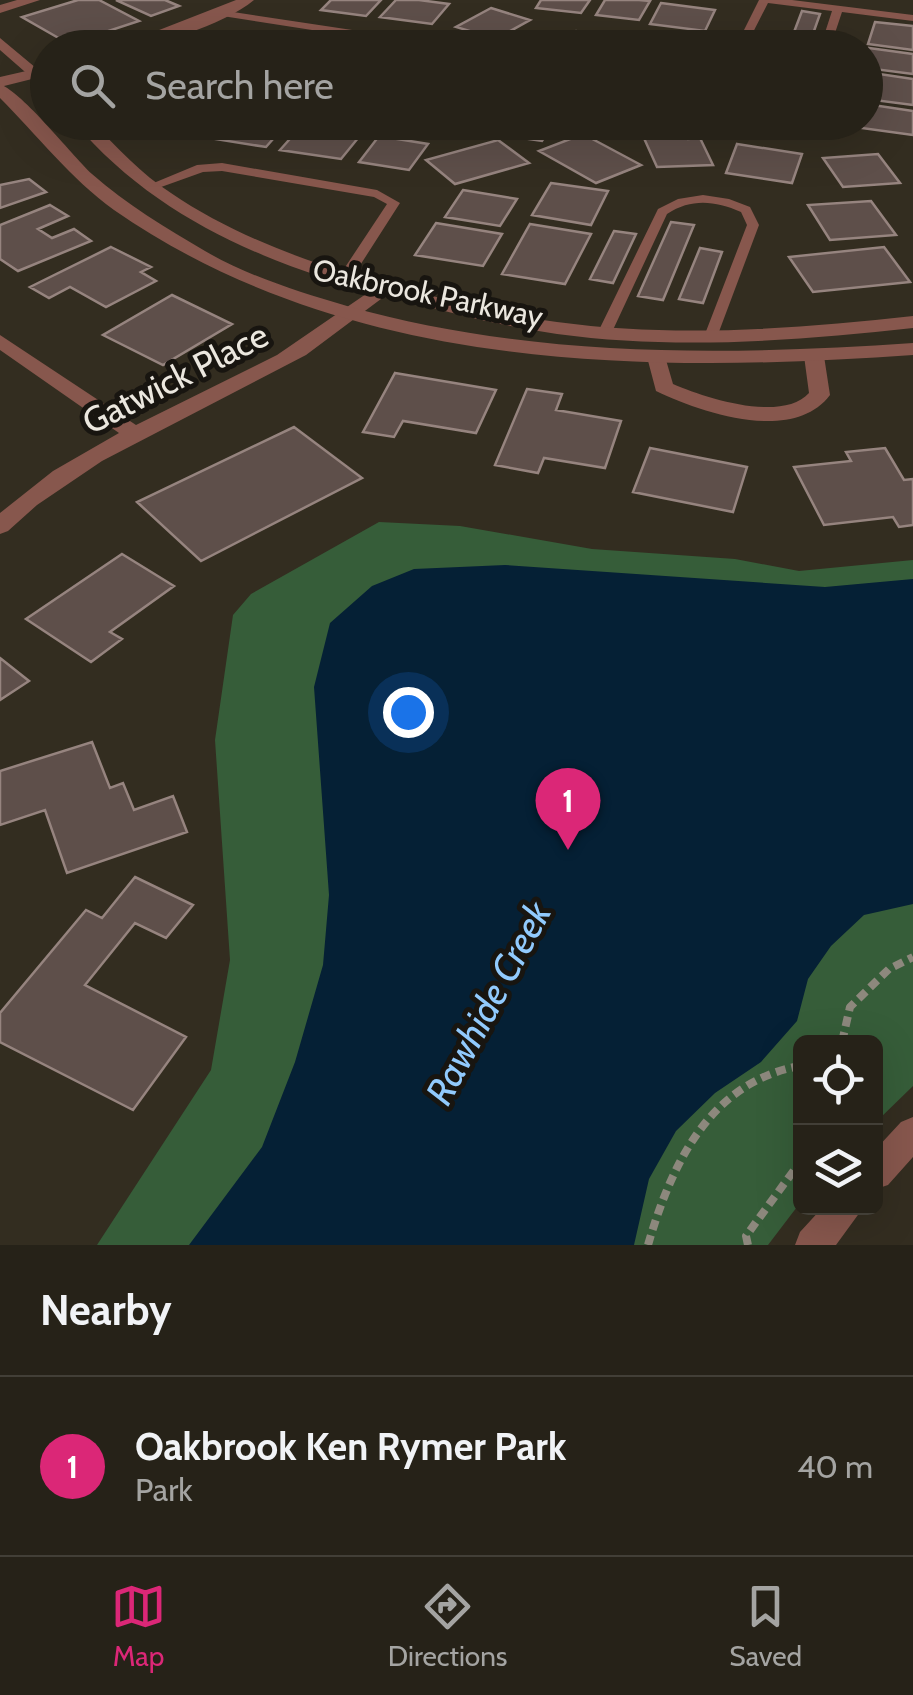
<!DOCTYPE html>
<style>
:root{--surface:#262218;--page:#2e2a21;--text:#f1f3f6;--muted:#a4a4a2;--line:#423f37;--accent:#db2777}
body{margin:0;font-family:Cabin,sans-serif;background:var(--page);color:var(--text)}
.controls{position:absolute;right:30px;bottom:30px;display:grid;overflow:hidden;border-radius:15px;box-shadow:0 10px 40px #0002}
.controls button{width:90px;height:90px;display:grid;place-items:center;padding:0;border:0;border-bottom:2px solid var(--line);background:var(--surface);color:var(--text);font:50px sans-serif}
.you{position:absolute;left:408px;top:712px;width:35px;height:35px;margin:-25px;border:8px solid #fff;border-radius:50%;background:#1a73e8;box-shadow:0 0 0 15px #1a73e833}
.badge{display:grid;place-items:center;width:65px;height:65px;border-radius:50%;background:var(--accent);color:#fff;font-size:32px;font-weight:700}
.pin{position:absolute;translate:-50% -82px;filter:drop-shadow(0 2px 5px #0008)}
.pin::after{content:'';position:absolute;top:52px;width:35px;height:30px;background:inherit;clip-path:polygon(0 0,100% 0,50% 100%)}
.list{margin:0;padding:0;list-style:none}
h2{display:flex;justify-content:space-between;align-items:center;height:130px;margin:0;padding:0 40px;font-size:42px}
h2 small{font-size:32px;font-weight:400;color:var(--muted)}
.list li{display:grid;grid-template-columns:65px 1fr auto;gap:30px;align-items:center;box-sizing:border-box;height:180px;padding:0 40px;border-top:2px solid var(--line)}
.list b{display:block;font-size:38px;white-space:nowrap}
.list p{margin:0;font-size:32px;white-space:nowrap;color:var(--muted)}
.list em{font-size:32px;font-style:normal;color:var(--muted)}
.icon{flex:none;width:55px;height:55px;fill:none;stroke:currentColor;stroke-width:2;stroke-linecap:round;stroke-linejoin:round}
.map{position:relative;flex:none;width:913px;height:1245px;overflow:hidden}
.search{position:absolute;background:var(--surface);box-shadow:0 10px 40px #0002;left:30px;right:30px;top:30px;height:110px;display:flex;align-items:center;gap:25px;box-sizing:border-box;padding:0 35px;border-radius:55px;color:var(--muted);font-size:38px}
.sheet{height:310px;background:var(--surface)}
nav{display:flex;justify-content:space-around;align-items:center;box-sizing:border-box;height:140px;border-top:2px solid var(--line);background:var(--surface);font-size:28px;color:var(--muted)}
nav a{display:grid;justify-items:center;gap:5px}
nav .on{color:var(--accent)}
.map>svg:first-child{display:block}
.green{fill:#365d39}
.water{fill:#052035}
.building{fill:#5e4f4a;stroke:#96847f;stroke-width:2.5}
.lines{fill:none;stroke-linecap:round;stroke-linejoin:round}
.path{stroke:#8d887d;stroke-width:8;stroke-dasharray:10 6;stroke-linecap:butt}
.service{fill:#87574d;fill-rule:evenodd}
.minor{fill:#87574d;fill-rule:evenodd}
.tertiary{fill:#87574d;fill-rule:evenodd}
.labels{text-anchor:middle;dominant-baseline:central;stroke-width:10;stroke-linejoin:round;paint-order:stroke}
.far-street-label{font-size:30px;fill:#ebe7df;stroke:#181510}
.street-label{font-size:35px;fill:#ebe7df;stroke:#181510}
.water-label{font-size:38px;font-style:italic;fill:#91cafd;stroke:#181510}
</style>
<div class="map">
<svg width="913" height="1245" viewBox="0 0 913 1245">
<rect width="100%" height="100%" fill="#332d20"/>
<path class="green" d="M 379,522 L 460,526 L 592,549 L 735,559 L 799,571 L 913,560 L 913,1086 L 876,1122 L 876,1042 L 800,1042 L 800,1203 L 768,1245 L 97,1245 L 211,1070 L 230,960 L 215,740 L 233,615 L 251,594 Z"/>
<path class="water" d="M 505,565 L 825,587 L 913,579 L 913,904 L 864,915 L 831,946 L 808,979 L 797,1021 L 761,1062 L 715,1093 L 676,1131 L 649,1179 L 634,1245 L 189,1245 L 262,1147 L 295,1062 L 323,965 L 329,895 L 314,687 L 330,623 L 372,586 L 414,569 Z"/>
<path class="building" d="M 78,0 L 99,0 L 139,21 L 69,44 L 22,17 Z
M 116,0 L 165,0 L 179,6 L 151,16 Z
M 331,0 L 381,0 L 366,16 L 321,10 Z
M 396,0 L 419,0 L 449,4 L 432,24 L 380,17 Z
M 541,0 L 590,0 L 581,13 L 536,8 Z
M 605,0 L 639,0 L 650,1 L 639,20 L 596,15 Z
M 661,3 L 715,10 L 705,31 L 650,24 Z
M 491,8 L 530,20 L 496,39 L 456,27 Z
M 802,11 L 820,14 L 808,48 L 788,48 Z
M 875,22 L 913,26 L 913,50 L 868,44 Z
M 576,31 L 592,48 L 514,48 L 508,41 Z
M 641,32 L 695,39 L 690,48 L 631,48 Z
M 869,48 L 913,54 L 913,74 L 866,68 Z
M 866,72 L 913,79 L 913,105 L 866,99 Z
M 866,104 L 913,111 L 913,135 L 847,126 L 848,122 L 866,122 Z
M 231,122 L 288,122 L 266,147 L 215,139 Z
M 463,122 L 554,122 L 542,141 L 459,129 Z
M 752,122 L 805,122 L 802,138 L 750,132 Z
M 304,123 L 363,132 L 341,159 L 280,150 Z
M 583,134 L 641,165 L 596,183 L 539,151 Z
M 686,134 L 688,139 L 700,138 L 713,165 L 657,167 L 643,136 Z
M 379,136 L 428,144 L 409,170 L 359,162 Z
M 498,140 L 529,163 L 455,184 L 426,160 Z
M 737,144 L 802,154 L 792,183 L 726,173 Z
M 878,154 L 900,183 L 843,187 L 823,158 Z
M 29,179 L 46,192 L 0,208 L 0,185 Z
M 551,183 L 608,191 L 591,225 L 532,215 Z
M 463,190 L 517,199 L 500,226 L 445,217 Z
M 871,201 L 896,235 L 830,240 L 808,205 Z
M 50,205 L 68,216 L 38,229 L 52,238 L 74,229 L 91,241 L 18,271 L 0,259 L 0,225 Z
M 671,222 L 694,225 L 663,300 L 638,296 Z
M 436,223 L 502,234 L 483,266 L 415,255 Z
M 530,224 L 591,234 L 565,284 L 502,274 Z
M 614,231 L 636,234 L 613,283 L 590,279 Z
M 111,247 L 151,267 L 141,272 L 156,281 L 106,307 L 70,287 L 49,298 L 30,287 Z
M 884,247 L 910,282 L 813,292 L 789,257 Z
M 700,248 L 722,252 L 703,303 L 679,299 Z
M 172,295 L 232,324 L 163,365 L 103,335 Z
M 395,373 L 496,390 L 476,433 L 403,421 L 394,437 L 363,432 Z
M 527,389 L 562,394 L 556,410 L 621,421 L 605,468 L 544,458 L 538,473 L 495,465 Z
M 294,427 L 362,478 L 201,561 L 137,502 Z
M 650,448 L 747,467 L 733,512 L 633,492 Z
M 885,448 L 904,480 L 913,479 L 913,525 L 899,527 L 893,517 L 824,525 L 794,467 L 851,461 L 846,452 Z
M 122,554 L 174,586 L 110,632 L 122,639 L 91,662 L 26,619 Z
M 0,658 L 29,681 L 0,700 Z
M 92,742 L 110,788 L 123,783 L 134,810 L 173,796 L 187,832 L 67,873 L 45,810 L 0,825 L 0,771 Z
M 135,877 L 193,905 L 166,938 L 135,923 L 85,985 L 186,1037 L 133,1110 L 0,1042 L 0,1013 L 86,910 L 102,918 Z"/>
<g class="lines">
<path class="path" d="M 842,1042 L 850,1007 L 889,969 L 913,957
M 648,1245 C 671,1166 709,1082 800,1066
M 748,1245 L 746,1236 L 800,1162"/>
<path class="service" d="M 759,0 L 792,0 L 913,15 L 913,21 L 842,12 L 830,48 L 820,48 L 832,11 L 768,3 L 745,48 L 735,48 Z
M 220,10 L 452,45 L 457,48 L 428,48 L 216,15 L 215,13 Z
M 158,33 L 233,45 L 238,48 L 210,48 L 154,38 L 154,34 Z
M 222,163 L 377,190 L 400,203 L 350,281 L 345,282 L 338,278 L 387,204 L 374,197 L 222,171 L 203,172 L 150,191 L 144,187 L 197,165 Z
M 703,195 L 729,199 L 750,207 L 759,225 L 717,337 L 712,338 L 705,334 L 747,225 L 741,212 C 715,201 692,198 667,214 L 612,332 L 610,335 L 600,335 L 598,332 L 658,209 L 678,199 Z"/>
<path class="minor" d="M 17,0 L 40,0 L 0,13 L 0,5 Z
M 236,0 L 254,0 C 224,25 152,48 113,48 Z
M 48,66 L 48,75 L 0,87 L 0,77 Z
M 382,283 L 392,289 L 389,293 L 306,355 L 102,461 L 37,505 L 8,531 L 0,534 L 0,513 L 53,471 L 119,433 L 0,350 L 0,335 L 136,425 L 277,355 Z
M 814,350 L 824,356 L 830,395 C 793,444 702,413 656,391 L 647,357 L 657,351 L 664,353 L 673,384 C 705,398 782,423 809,393 L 804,356 Z
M 913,1117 L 913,1157 L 888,1185 L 876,1189 L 876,1149 L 901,1122 Z
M 822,1208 L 863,1208 L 836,1245 L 795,1245 L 800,1232 Z"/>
<path class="tertiary" d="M 0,38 L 48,78 L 48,92 L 0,50 Z
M 0,84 C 24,94 70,153 92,174 C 126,204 166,228 205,251 C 248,276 299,292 347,306 C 531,358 723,356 913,343 L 913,355 C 642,374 346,371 114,210 C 71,179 37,135 0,98 Z
M 74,122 L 92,122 C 117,147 141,174 171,193 C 240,240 321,267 401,288 C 453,301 504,315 557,322 C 675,338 795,329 913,316 L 913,328 C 795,341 675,350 557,334 C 499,326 444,311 387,296 C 268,265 155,218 74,122 Z"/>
</g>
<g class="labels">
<g class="far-street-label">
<text transform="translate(428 293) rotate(12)">Oakbrook Parkway</text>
</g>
<g class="street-label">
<text transform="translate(175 378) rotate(-27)">Gatwick Place</text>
</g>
<g class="water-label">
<text transform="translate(488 1003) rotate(-62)">Rawhide Creek</text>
</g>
</g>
</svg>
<div class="controls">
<button><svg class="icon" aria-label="locate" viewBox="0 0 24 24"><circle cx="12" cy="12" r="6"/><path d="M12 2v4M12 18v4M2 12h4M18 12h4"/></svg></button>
<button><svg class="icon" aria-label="layers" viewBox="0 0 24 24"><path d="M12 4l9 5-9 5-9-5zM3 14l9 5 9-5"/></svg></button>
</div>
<div class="you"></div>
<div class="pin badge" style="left:568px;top:850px">1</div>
<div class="search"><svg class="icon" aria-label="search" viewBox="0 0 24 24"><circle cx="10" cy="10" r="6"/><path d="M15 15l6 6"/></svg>Search here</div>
</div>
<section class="sheet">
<h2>Nearby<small></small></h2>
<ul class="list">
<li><span class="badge">1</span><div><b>Oakbrook Ken Rymer Park</b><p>Park</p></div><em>40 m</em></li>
</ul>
</section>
<nav>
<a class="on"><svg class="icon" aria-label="map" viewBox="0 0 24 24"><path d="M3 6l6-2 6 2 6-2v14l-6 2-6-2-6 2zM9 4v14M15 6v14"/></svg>Map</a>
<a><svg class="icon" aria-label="directions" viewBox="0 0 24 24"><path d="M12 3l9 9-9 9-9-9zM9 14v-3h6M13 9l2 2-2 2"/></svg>Directions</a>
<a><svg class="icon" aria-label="saved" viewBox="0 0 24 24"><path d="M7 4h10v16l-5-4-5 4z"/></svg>Saved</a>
</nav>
